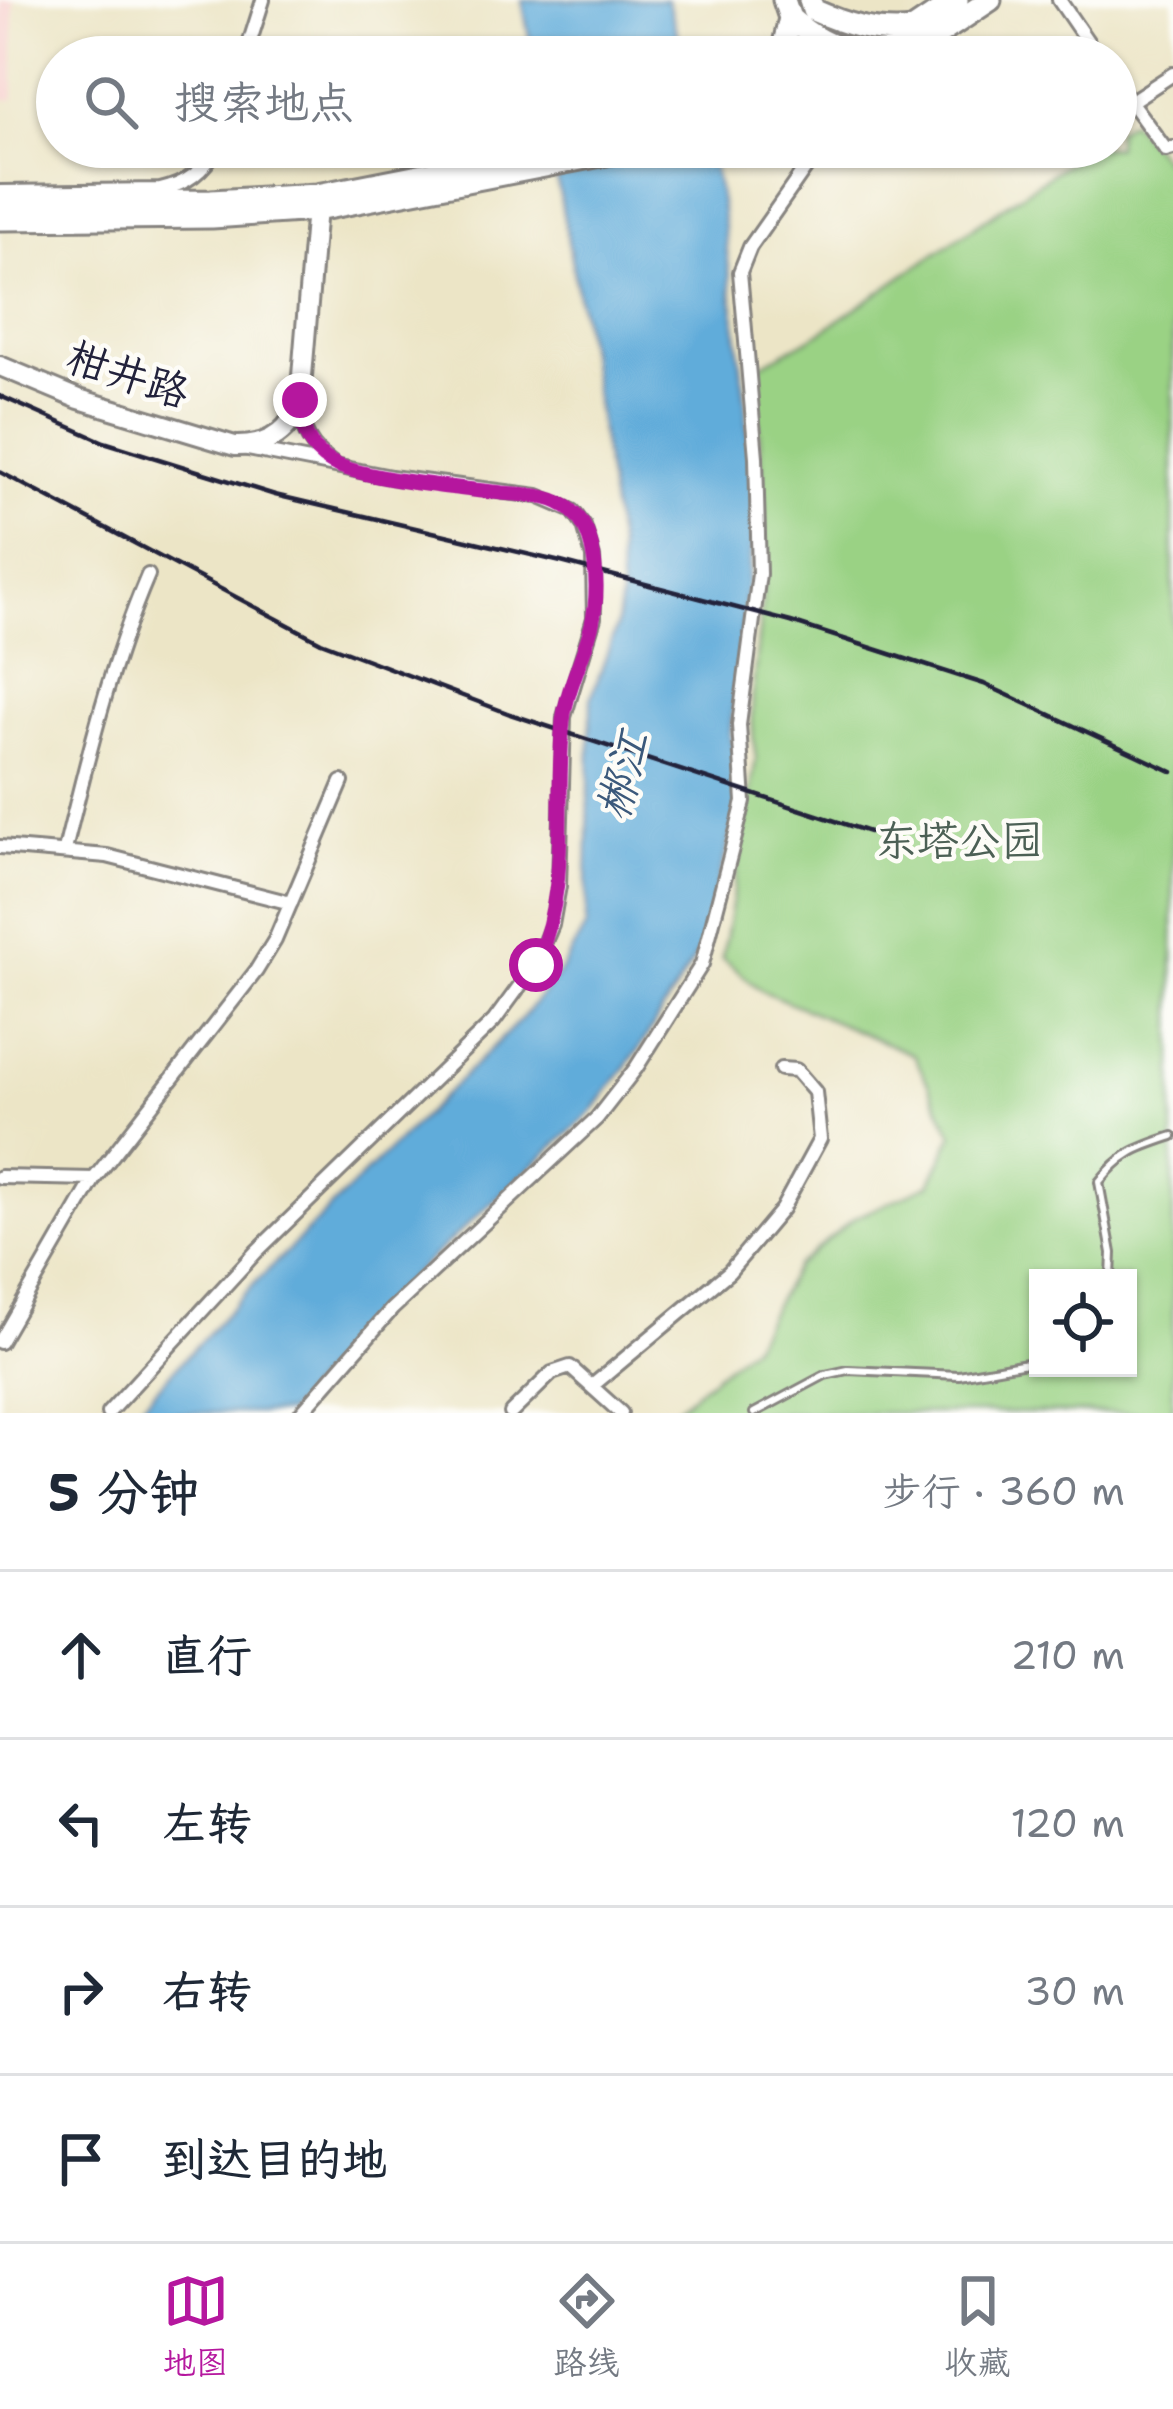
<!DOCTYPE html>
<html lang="zh">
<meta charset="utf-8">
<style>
:root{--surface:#fff;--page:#f6f6f7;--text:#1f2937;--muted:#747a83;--line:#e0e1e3;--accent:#b5179e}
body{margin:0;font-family:"Shantell Sans","LXGW WenKai TC",sans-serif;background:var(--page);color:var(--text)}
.controls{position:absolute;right:36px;bottom:36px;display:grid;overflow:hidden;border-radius:0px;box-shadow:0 3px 9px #0004}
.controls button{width:108px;height:108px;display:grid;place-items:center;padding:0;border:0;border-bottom:3px solid var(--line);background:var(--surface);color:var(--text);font:60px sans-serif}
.stop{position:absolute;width:36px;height:36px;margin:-27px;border:9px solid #b5179e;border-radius:50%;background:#fff}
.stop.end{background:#b5179e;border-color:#fff;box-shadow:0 3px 12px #0008}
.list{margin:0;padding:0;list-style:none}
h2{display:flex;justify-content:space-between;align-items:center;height:156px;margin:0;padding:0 48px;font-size:51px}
h2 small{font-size:39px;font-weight:400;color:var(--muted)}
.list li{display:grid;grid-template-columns:78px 1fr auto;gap:36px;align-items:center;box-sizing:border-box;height:168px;padding:0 48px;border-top:3px solid var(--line)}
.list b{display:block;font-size:45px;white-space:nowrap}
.list em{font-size:39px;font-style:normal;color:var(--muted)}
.icon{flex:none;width:66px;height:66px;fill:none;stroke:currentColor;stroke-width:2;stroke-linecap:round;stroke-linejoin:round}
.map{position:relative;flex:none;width:1173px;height:1413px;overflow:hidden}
.search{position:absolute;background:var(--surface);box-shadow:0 3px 9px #0004;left:36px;right:36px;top:36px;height:132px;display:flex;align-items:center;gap:30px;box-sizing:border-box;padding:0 42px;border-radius:66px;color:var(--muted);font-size:45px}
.sheet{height:828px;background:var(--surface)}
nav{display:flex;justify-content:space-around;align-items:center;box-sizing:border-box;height:168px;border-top:3px solid var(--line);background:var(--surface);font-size:33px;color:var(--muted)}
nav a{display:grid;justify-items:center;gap:6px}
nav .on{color:var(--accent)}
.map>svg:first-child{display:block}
.built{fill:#f7d0ce}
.green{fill:#9ad284;stroke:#5e7a60;stroke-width:3;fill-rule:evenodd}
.water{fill:#61acda;stroke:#42678a;stroke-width:3}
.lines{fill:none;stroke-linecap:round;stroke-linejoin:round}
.lane-casing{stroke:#878480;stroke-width:12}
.street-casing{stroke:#878480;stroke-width:18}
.secondary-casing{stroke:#878480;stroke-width:24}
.primary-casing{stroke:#878480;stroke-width:27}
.lane{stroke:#fff;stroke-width:6}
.street{stroke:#fff;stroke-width:12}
.secondary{stroke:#fff;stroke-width:18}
.primary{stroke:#fff;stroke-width:21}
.rail{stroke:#22223b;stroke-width:4.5}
.route{stroke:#b5179e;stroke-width:15}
.labels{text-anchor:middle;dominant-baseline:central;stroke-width:9;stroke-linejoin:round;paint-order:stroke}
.street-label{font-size:42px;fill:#22223b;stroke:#fdfcf7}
.park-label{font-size:42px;fill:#4c6055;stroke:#fdfcf7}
.water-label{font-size:45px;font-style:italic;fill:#3b597b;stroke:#fdfcf7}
</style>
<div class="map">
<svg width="1173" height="1413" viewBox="0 0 1173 1413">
<rect width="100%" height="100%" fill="#fdfcf7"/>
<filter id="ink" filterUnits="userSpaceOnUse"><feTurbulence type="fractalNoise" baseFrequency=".00833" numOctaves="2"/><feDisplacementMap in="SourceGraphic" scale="24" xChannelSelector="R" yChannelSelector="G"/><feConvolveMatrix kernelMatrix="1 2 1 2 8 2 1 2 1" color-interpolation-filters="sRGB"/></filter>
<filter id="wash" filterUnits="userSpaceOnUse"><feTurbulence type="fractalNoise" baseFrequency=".004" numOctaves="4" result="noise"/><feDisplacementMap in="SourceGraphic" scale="48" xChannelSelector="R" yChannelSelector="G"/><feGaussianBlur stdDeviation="2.7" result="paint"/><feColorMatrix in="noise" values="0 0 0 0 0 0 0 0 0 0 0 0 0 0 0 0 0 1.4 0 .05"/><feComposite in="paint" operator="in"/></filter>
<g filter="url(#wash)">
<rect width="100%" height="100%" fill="#ece5c6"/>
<path class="built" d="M 0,0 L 14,0 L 14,100 L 0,99 Z"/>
<path class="green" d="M 1130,121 L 1173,170 L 1173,1413 L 670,1413 L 752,1345 L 796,1266 L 854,1218 L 930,1184 L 953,1135 L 914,1055 L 762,991 L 722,958 L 756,759 C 745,696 762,636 764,573 C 767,505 760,437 753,369 L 820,333 L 1090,147 L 1116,147 L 1116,130 ZM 1038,1278 L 1128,1278 L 1128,1368 L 1038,1368 Z"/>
<path class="water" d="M 522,0 L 667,0 L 685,57 L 533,57 Z
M 551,147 L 709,147 L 721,203 L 745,398 L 755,518 L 730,735 L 737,763 L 737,811 L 701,948 L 639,1049 L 592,1112 L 387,1298 L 287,1413 L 134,1413 L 249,1289 L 523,1017 L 558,975 L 586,926 L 591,698 L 616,628 L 621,598 L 618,547 L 591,368 Z"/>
</g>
<g filter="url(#ink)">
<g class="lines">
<g class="lane-casing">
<path id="lane" d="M 1111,1278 L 1112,1253 L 1099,1182 C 1123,1152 1137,1148 1173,1136
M 754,1413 L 825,1375 L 848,1370 L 959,1375 L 1038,1361"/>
</g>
<g class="street-casing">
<path id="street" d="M 1059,0 L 1098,57
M 245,57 L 263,0
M 1116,82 L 1166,150 L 1173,148
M 1130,102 L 1173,74
M 0,192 L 160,190 C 187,184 204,171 217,147
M 300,405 C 301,431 311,448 332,463
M 0,847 L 107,856 L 291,903
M 65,850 C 88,756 110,664 148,575
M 0,1177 L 94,1179
M 0,1342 L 94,1179 L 256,971 L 275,940 L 342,782
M 592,1386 L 729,1272 L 782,1209 L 820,1139 L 815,1092 L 796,1070 L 781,1069
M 108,1413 L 256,1252 L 494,1021 L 535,965 L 552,925 L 559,886 L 564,717 L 594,618 L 593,557 L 584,526 L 573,511 L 538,496 L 391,477 L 248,449
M 301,1413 L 392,1309 L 597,1118 L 636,1068 L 702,964 L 744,802 L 739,725 L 759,574 L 756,457 L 740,272 L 750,247 L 820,147
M 511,1413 L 552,1373 L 570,1367 L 621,1413"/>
</g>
<g class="secondary-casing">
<path id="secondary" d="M 0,366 L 79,399 L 235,446 C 268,447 291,432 300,400 L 317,196"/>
</g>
<g class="primary-casing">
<path id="primary" d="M 810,0 L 813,10 C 847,25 875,34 913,30
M 790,18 C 835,58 866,56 922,47
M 902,37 L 957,0
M 909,54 L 990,0
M 781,57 L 790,18 L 784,0
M 0,203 L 211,201 L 317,195 L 563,147
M 0,219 L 212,217 L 316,210 L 643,147"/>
</g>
<use href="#lane" class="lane"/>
<use href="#street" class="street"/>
<use href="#secondary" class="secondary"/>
<use href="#primary" class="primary"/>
<path class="rail" d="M 0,396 L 104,442 L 275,495 L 561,562 L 791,622 L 984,684 L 1173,772
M 0,472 L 321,642 L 510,714 L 869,832"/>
</g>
</g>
<g class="lines" filter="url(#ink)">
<path class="route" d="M 300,400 C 299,425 308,449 331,462 C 360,479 465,489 502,493 C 525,495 554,494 572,511 C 599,534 599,593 592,624 C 584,657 567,687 563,721 C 554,811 572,878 536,965"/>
</g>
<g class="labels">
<g class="street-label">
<text transform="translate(128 374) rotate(18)">柑井路</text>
</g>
<g class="park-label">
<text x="959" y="840">东塔公园</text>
</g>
<g class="water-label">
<text transform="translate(622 775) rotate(-75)">郴江</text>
</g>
</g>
</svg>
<div class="controls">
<button><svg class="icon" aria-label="locate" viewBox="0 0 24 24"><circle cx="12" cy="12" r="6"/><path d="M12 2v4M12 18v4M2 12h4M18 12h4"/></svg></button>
</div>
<div class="stop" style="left:536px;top:965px"></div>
<div class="stop end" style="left:300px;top:400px"></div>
<div class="search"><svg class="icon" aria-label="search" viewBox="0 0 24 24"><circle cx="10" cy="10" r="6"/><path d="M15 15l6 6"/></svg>搜索地点</div>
</div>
<section class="sheet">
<h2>5 分钟<small>步行 · 360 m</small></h2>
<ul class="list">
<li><svg class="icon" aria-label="ahead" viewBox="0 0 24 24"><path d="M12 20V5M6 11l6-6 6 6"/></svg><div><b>直行</b></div><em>210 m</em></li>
<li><svg class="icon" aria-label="left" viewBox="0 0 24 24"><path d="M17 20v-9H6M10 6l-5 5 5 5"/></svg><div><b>左转</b></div><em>120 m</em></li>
<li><svg class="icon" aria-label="right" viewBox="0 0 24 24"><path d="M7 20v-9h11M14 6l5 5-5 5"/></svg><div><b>右转</b></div><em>30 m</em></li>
<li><svg class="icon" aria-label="arrive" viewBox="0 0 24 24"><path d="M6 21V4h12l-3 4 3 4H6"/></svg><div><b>到达目的地</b></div></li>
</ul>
</section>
<nav>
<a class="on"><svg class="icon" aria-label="map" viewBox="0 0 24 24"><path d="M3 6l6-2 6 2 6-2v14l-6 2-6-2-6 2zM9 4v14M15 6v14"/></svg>地图</a>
<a><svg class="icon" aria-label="directions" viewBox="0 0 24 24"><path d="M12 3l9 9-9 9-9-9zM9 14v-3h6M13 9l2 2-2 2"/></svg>路线</a>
<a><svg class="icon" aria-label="saved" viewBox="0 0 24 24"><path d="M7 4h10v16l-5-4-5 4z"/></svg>收藏</a>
</nav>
